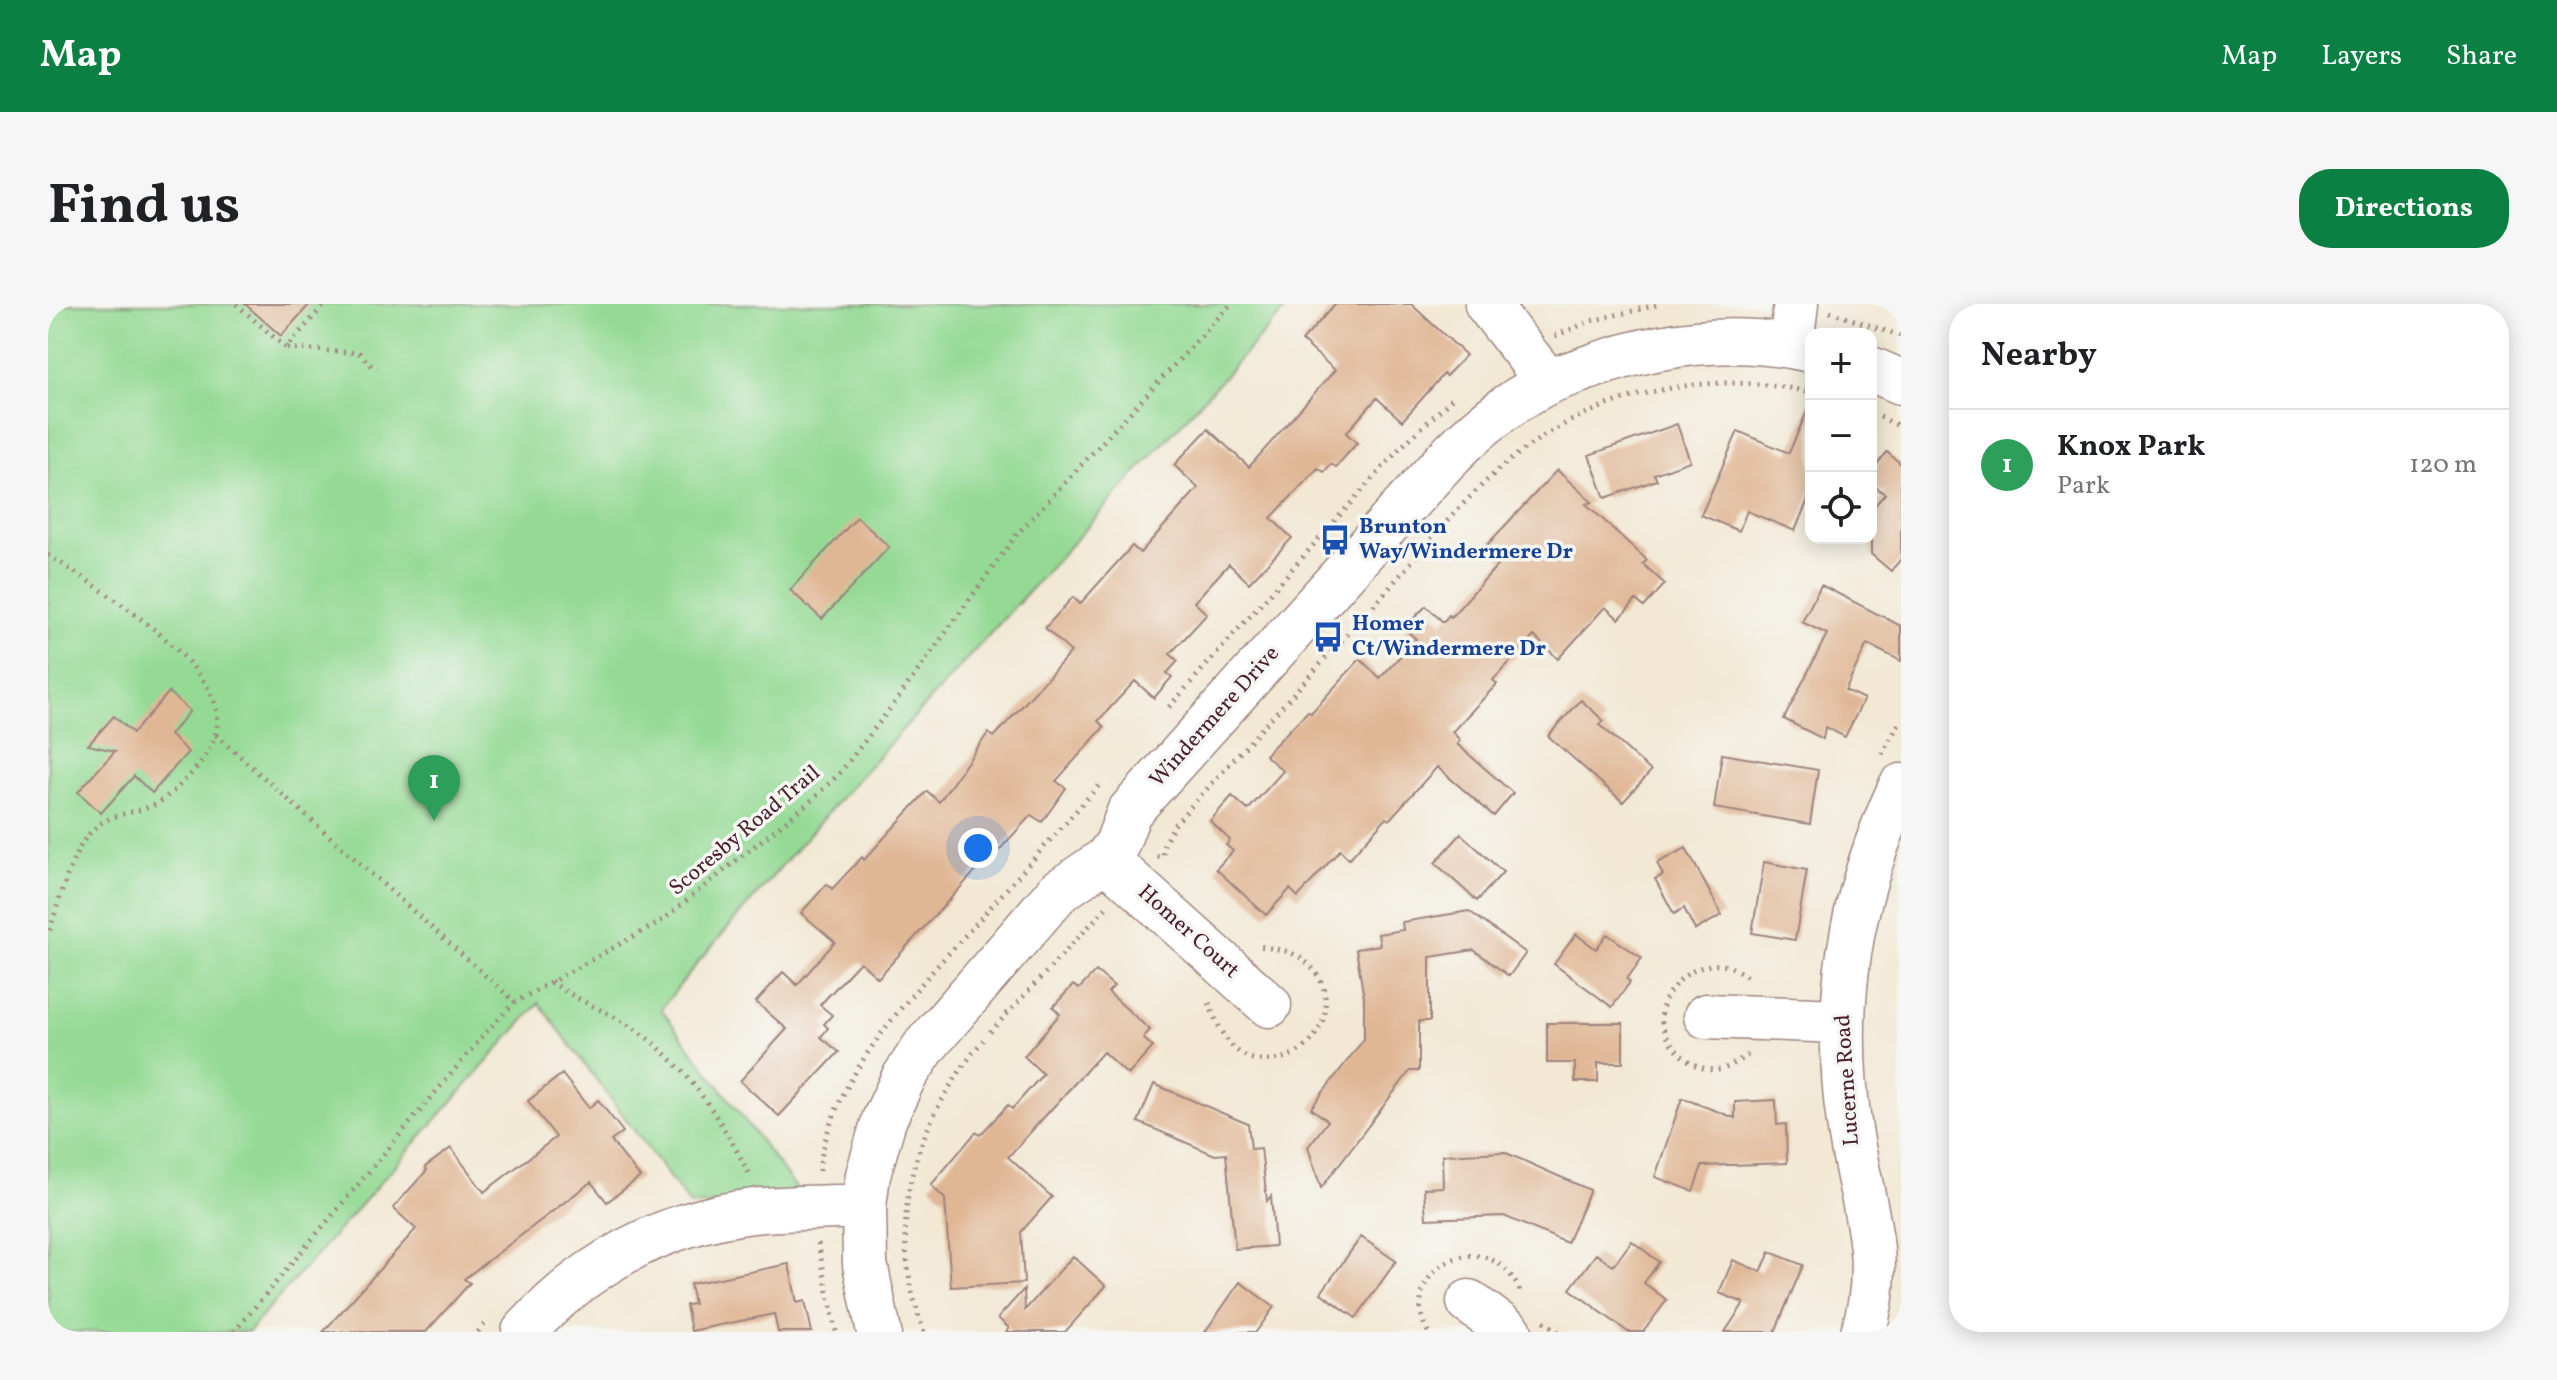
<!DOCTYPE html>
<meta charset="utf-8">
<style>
:root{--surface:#fff;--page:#f6f6f6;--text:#202124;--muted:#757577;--line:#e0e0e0;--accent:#0b8043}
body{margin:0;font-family:Vollkorn,serif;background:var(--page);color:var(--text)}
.controls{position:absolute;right:24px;top:24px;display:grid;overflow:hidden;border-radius:16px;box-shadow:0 4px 20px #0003}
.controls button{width:72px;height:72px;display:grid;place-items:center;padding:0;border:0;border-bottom:2px solid var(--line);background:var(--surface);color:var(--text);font:40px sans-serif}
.you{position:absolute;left:930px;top:544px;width:28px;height:28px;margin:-20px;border:6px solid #fff;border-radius:50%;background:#1a73e8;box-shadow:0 0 0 12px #1a73e833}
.badge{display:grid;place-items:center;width:52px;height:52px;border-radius:50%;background:var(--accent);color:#fff;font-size:26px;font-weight:700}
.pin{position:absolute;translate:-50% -66px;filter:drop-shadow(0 2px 4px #0008)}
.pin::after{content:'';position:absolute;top:42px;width:28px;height:24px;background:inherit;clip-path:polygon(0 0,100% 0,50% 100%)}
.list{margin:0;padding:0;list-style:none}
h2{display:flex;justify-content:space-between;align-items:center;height:104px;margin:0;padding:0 32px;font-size:34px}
h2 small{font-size:26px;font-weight:400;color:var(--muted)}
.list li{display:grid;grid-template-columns:52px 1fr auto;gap:24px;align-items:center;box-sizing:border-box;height:112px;padding:0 32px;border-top:2px solid var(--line)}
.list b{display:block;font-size:30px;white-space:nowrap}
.list p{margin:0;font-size:26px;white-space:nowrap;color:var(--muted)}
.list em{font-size:26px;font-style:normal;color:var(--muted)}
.icon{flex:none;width:44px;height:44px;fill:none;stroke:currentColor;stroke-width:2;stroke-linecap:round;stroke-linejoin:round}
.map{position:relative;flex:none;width:1853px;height:1028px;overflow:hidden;border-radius:32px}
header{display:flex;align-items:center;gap:48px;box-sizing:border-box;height:112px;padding:0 40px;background:var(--accent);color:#fff}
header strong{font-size:38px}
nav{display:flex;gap:44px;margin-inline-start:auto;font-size:28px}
.intro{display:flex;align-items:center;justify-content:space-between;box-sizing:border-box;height:192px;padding:0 48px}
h1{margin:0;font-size:56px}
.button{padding:20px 36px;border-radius:32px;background:var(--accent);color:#fff;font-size:28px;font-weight:700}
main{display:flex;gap:48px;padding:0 48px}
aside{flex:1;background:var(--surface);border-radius:32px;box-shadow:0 4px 20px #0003}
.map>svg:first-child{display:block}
.green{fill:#94da94;stroke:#6f7c60;stroke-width:2}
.building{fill:#e0b795}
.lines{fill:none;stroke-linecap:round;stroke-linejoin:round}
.minor-casing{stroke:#9e847f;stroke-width:47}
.path{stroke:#9e847f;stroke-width:5;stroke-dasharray:2 6;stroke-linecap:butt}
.minor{stroke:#fff;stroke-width:44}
.labels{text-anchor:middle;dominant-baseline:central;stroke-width:7;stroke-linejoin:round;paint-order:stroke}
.transit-label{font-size:22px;font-weight:bold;fill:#164399;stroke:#f6f6f2;text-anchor:start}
.street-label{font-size:22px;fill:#4a1f2b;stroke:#f6f6f2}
</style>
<header>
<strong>Map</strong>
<nav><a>Map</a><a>Layers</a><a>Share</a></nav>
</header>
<div class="intro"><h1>Find us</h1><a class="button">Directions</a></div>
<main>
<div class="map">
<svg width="1853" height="1028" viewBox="0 0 1853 1028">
<rect width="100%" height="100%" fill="#f6f6f2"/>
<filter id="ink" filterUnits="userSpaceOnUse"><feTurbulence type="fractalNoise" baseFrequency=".0125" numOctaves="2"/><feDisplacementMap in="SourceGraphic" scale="16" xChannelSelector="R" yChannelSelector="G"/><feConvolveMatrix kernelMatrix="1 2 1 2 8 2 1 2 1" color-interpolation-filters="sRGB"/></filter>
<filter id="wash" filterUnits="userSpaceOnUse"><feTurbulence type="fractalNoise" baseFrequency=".006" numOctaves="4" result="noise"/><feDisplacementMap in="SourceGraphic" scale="32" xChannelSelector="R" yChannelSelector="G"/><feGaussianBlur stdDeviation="1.8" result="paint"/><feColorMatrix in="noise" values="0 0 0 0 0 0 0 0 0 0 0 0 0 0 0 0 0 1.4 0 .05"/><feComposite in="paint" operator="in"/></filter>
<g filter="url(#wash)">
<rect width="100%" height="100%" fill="#f2e8d3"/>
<path class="green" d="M 0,0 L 1242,0 L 796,490 L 652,656 L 613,705 L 763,904 L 642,901 L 491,699 L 200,1028 L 0,1028 Z"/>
<g id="blocks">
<path class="building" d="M 197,0 L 262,0 L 233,32 Z
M 1287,0 L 1363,0 L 1418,51 L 1398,72 L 1396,70 L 1354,117 L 1329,94 L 1298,129 L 1309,139 L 1288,163 L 1283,160 L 1276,168 L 1270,164 L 1223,214 L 1244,234 L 1201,279 L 1181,260 L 1146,298 L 1159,310 L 1122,350 L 1130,357 L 1119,369 L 1124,373 L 1106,394 L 1087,377 L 1050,417 L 1056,423 L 1008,477 L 1018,484 L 994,518 L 983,511 L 934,565 L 931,563 L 830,674 L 812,658 L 772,701 L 784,711 L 776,720 L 780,724 L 773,733 L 791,748 L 731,812 L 692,777 L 739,725 L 708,698 L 735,668 L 749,681 L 787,638 L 753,609 L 779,580 L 784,585 L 814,553 L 816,556 L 879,487 L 891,498 L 940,429 L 946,433 L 1023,348 L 997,324 L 1025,293 L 1032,300 L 1084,242 L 1092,249 L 1150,184 L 1126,161 L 1160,125 L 1201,163 L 1287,66 L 1254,37 Z
M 1763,98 L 1763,188 L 1747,227 L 1699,207 L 1691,227 L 1653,211 L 1690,127 L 1741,149 Z
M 1629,120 L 1642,157 L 1606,170 L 1609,176 L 1557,194 L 1541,151 Z
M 1839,148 L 1853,160 L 1853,255 L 1843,267 L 1823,250 L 1823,206 L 1837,190 L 1823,180 L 1823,168 Z
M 1509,166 L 1544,198 L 1538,200 L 1599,256 L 1595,260 L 1617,280 L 1596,303 L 1588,296 L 1571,315 L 1557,303 L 1510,355 L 1486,332 L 1445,376 L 1449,380 L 1404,428 L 1412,436 L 1409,440 L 1465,489 L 1446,512 L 1389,463 L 1341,516 L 1338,514 L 1301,555 L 1292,546 L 1250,593 L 1242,585 L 1218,611 L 1168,565 L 1185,547 L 1178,541 L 1182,536 L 1162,517 L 1184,492 L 1200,506 L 1235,467 L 1217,451 L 1260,407 L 1263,409 L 1312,355 L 1332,374 L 1368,335 L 1356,324 L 1378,302 L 1395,318 L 1401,311 L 1403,313 L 1454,256 L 1438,242 Z
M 809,213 L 841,243 L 774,315 L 742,286 Z
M 1773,281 L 1853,322 L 1853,357 L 1819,340 L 1797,386 L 1816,395 L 1797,433 L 1777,423 L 1775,435 L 1736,415 L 1779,330 L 1754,318 Z
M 121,388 L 142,407 L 122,431 L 140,448 L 104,489 L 86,472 L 53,509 L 30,488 L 67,447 L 40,441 L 66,412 L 85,429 Z
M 1533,396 L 1556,417 L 1552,421 L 1603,467 L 1575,498 L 1500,432 Z
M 1674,450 L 1770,466 L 1762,520 L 1666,504 Z
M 1413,530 L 1455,568 L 1429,597 L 1387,559 Z
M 1638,544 L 1674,611 L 1647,626 L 1636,604 L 1626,610 L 1607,575 L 1615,571 L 1609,559 Z
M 1716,558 L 1759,566 L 1747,636 L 1704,629 Z
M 1421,607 L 1478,649 L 1461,672 L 1426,646 L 1382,653 L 1382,717 L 1371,717 L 1371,767 L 1362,767 L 1273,884 L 1260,843 L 1280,817 L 1263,804 L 1316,735 L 1316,694 L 1308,645 L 1332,641 L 1330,630 L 1355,626 L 1354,618 Z
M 1528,630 L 1548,645 L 1559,630 L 1594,654 L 1579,675 L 1582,678 L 1564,703 L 1506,660 Z
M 1048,667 L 1066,682 L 1060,688 L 1102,726 L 1095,734 L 1105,743 L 1080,771 L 1055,748 L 960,853 L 1004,893 L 973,928 L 976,979 L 903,983 L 897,895 L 883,881 L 928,828 L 932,831 L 960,801 L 964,805 L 995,770 L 976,752 L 1012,710 L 1005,703 L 1025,681 L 1031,685 Z
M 1499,719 L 1575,719 L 1575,759 L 1550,759 L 1550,778 L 1527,778 L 1527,759 L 1499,759 Z
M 514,770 L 541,804 L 550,796 L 575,828 L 563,837 L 592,873 L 559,898 L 543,878 L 416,975 L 422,979 L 378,1028 L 275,1028 L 368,925 L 345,904 L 379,866 L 377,863 L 403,844 L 436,888 L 508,833 L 480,797 Z
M 1106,780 L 1200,820 L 1203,845 L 1213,844 L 1219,897 L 1223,892 L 1227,942 L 1187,945 L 1178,850 L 1167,851 L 1090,818 Z
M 1634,794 L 1687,814 L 1687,798 L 1728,796 L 1729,821 L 1738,820 L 1739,859 L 1654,862 L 1645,887 L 1607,873 Z
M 1456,848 L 1542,886 L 1519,939 L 1456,912 L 1378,915 L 1376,884 L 1395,883 L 1394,851 Z
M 1313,933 L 1348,957 L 1308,1014 L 1273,989 Z
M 1584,937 L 1611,958 L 1596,979 L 1619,996 L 1595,1028 L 1580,1028 L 1522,985 L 1548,950 L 1565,962 Z
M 1722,948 L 1755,961 L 1727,1028 L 1677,1028 L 1696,999 L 1671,989 L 1685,956 L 1713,968 Z
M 1025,952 L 1058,982 L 1017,1028 L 958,1028 L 961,1024 L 950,1014 L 976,985 L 977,1006 Z
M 741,960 L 749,999 L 757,997 L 764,1028 L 730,1028 L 726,1010 L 643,1027 L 638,1001 L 646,1000 L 642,980 Z
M 1192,978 L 1226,1003 L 1208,1028 L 1157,1028 Z"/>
</g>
</g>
<g filter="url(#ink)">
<use href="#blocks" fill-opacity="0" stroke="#9e847f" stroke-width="2"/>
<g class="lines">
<g class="minor-casing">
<path id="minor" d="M 1439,0 L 1500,78
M 1743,41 L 1748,0
M 1823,65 L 1853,78
M 1058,555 L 1221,701
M 1658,712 L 1793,717
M 1421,998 L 1462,1028
M 476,1028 C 536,961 614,918 705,907 C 741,903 779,904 816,902
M 831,1028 L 817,960 L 816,902 L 820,871 L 836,816 L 855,775 L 877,742 L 1010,588 L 1058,555 L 1069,540 L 1081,508 L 1396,158 C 1425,127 1460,99 1498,79 C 1511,73 1525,69 1539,64 C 1611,38 1688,29 1763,46
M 1815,1028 C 1840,952 1811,893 1801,819 C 1784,699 1802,591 1853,482"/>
</g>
<path class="path" d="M 188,0 L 238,44 L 277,0
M 1782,8 L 1853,32
M 1507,32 L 1543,17 L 1613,0
M 239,44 L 311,49 L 328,66
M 1832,113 L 1853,123
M 0,251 C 47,282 162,351 169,410 C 173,438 149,465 130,483 C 122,490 111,500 101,503 C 78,511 57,510 41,530 C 20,555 11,601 0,631
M 1121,403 L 1352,144 L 1406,93
M 168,431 L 467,698
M 1834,450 L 1853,416
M 1109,553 L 1115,552 L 1116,540 L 1126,521 C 1190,451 1254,380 1318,310 C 1368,255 1415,191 1474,147 C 1554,87 1666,64 1763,89
M 503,677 C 529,698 561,707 588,726 C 640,761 673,817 702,871
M 1161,699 C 1168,717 1176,739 1194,750 C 1202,756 1213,757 1223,756 C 1284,751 1299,671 1241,648 C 1231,645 1221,644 1211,642
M 942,728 L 1058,604
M 1700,751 C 1690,756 1678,767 1666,766 C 1639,765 1609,733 1614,706 C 1619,680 1648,658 1674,661 C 1685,662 1693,669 1702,675
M 771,867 C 783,770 869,685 932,615 C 972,570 1013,524 1053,479
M 770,939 L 788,1028
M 1496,1017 L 1511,1028
M 186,1028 L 440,726 L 467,698 L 612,618 L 765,495 L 791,470 L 848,397 L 969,230 L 1183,0
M 430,1028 L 439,1017
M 876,1028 C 836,916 863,826 935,736
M 1380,1028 C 1346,968 1438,913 1472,987"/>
<use href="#minor" class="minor"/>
</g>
</g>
<defs>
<g id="bus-bare" transform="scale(2.4)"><path d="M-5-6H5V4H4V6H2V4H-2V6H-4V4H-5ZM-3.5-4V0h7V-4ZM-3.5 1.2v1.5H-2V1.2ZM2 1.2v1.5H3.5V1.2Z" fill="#1a4fb4" stroke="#f6f6f2" stroke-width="2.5" paint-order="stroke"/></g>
</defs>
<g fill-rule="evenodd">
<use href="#bus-bare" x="1287" y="236"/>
<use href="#bus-bare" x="1280" y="333"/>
</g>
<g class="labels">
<g class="transit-label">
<text x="1311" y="223">Brunton<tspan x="1311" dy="25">Way/Windermere Dr</tspan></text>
<text x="1304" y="320">Homer<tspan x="1304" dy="25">Ct/Windermere Dr</tspan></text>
</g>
<g class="street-label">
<text transform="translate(1167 413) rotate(-48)">Windermere Drive</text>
<text transform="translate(697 527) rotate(-40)">Scoresby Road Trail</text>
<text transform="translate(1140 628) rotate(42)">Homer Court</text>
<text transform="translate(1800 776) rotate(-94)">Lucerne Road</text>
</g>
</g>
</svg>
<div class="controls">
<button>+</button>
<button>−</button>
<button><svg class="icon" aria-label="locate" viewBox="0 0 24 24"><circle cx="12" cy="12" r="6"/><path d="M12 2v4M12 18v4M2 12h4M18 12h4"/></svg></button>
</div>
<div class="you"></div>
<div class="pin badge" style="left:386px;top:517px;background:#2e9e5b">1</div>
</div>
<aside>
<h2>Nearby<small></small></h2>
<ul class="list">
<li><span class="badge" style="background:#2e9e5b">1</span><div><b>Knox Park</b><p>Park</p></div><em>120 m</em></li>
</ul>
</aside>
</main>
